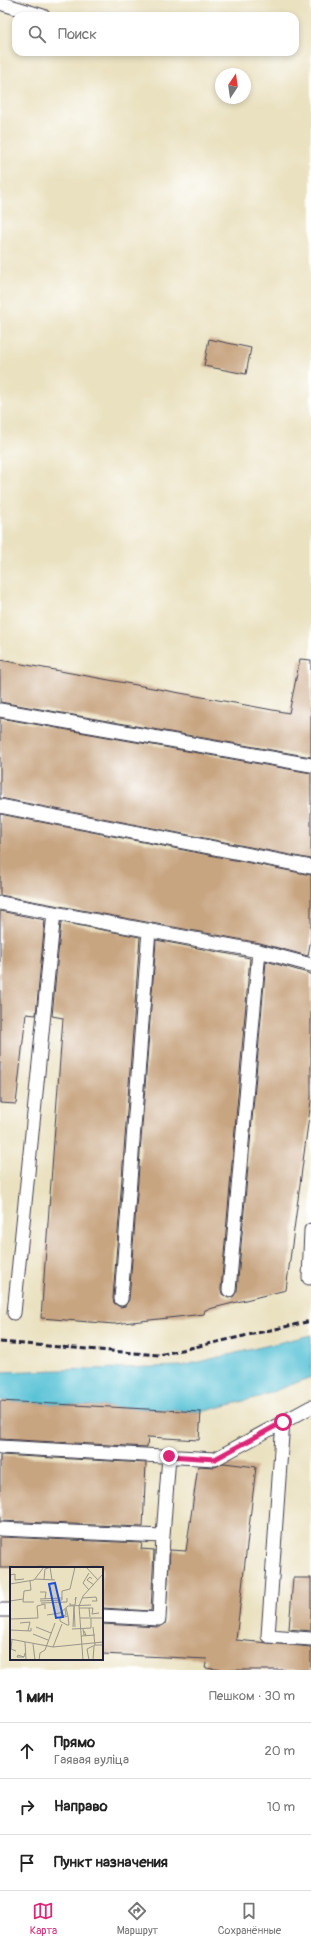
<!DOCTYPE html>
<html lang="ru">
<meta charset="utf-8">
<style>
:root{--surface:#fff;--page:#f2f2f2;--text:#222;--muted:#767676;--line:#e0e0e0;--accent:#db2777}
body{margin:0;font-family:Pangolin,sans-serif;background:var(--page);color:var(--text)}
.compass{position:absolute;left:215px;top:68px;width:36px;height:36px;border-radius:50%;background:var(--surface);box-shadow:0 2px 6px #0003;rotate:13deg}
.stop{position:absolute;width:12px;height:12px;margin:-9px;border:3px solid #db2777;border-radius:50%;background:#fff}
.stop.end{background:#db2777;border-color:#fff;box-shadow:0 1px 4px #0008}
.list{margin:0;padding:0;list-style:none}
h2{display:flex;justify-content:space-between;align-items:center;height:52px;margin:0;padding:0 16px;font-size:17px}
h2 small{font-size:13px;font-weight:400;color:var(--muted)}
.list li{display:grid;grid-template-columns:26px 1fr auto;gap:12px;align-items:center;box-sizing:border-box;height:56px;padding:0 16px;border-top:1px solid var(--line)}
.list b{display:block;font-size:15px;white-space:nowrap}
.list p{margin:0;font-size:13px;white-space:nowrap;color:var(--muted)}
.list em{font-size:13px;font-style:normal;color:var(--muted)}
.icon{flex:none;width:22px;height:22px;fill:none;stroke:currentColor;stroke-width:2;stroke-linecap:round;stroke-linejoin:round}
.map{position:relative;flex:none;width:311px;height:1670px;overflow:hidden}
.search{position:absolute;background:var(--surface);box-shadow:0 2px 6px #0003;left:12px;right:12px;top:12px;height:44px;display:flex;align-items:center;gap:10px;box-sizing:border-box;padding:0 14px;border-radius:12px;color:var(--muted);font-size:15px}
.sheet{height:220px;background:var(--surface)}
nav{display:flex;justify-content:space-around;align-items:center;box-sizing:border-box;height:56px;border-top:1px solid var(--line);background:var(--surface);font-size:11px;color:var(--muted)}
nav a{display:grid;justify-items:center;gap:2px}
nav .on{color:var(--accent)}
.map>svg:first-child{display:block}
.water{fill:#5ac2d6;stroke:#3e7288}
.building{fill:#c8a581}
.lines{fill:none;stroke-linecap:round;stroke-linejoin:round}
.service-casing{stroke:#403f4f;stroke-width:15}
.service{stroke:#fff;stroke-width:13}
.rail{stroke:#22223b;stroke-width:3;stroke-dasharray:6 3;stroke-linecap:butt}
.route{stroke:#db2777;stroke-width:5}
.inset-road{fill:none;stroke:#9a958b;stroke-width:1}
.view{fill:#1d4ed8;fill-opacity:0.15;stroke:#1d4ed8;stroke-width:2}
.inset-edge{fill:none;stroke:#22223b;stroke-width:2}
</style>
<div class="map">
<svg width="311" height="1670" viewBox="0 0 311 1670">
<rect width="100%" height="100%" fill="#fff"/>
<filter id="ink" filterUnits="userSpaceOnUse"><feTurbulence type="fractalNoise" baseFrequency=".025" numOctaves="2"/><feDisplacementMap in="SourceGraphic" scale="8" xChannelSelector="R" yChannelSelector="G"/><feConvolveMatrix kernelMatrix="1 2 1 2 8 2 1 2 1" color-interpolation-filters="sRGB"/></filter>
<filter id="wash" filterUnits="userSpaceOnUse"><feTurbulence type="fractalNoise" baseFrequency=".012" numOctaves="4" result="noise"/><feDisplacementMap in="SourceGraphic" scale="16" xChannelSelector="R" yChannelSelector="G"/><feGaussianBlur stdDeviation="0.9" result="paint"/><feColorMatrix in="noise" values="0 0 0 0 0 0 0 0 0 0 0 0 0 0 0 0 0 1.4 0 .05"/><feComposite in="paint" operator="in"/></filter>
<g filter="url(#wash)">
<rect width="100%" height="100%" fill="#eae1c0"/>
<path class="water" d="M 311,1335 L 311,1377 L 259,1397 L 201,1412 L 0,1401 L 0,1372 L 182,1366 Z"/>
<g id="blocks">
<path class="building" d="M 209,339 L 251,348 L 246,374 L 204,366 Z
M 300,659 L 311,660 L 311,757 L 0,702 L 0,660 L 289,713 Z
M 0,718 L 311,773 L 311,859 L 0,798 Z
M 0,814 L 311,875 L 311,938 L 308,956 L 260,943 L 0,895 Z
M 0,911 L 45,920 L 36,1015 L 26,1014 L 16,1104 L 0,1103 Z
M 61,922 L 140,937 L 113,1298 L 114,1303 L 120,1307 L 125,1306 L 129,1300 L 156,940 L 250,958 L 221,1289 L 222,1294 L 228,1298 L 233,1297 L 237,1291 L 266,961 L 311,974 L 311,1101 L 286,1290 L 205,1310 L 204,1314 L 114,1324 L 41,1318 L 63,1018 L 52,1016 Z
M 0,1401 L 201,1412 L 199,1440 L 148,1437 L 147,1447 L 0,1439 Z
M 0,1455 L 146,1463 L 143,1527 L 0,1521 Z
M 224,1463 L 256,1467 L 236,1640 L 311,1647 L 311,1670 L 225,1670 L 205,1668 L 207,1659 L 102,1654 L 102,1624 L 159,1627 L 165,1624 L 170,1550 L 186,1551 L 198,1466 L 215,1467 Z
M 0,1537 L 142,1543 L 141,1549 L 154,1550 L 151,1611 L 102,1608 L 102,1568 L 0,1568 Z
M 293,1578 L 311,1578 L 311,1631 L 289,1629 Z"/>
</g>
</g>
<g filter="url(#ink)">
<use href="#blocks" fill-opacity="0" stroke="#403f4f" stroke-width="1"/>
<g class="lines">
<g class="service-casing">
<path id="service" d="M 0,3 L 43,16
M 0,710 L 311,765
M 0,806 L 311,867
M 0,903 L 259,951 L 311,965
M 309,1278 L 311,1230
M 229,1290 L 259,951
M 121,1299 L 149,930
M 14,1313 L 54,913
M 283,1421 L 268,1636 L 311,1639
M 0,1447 L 215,1459 L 311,1407
M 0,1529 L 163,1536 L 169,1456
M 0,1610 L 11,1610
M 102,1616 L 159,1619 L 163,1536"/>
</g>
<use href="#service" class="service"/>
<path class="rail" d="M 0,1342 L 159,1355 L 311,1321"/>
</g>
</g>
<g class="lines" filter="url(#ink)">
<path class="route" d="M 169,1456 L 215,1459 L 283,1422"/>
</g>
<g transform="translate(10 1567)">
<rect width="93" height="93" fill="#eae1c0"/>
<path class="inset-road" d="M 40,0 L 42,13M 76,0 L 88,13M 79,6 L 73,16 L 79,23M 0,8 L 5,7 L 5,13 L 14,12M 25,12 L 45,13M 34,12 L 35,2 L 41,0M 82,12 L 80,10 L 77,13 L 84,18M 20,14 L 21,23 L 14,24 L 13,35 L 24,35M 0,17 L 24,13 L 34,0M 30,25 L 36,25 L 35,32M 72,31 L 86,30 L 87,34 L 82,34M 30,32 L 52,31 L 52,24 L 60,22 L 65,0M 0,34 L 13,32M 30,34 L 52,33 L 52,31M 31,36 L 57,35 L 57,31M 60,36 L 60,38 L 65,38 L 66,30 L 65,33M 64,39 L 65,60M 56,41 L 58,49 L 59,58 L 57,58 L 50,54 L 50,51 L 58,49M 69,41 L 79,41 L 80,50M 79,41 L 83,41 L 82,47 L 89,46M 51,45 L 52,49 L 56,48 L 55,42M 37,48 L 50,46 L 58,39 L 81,38M 70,51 L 93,51M 0,52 L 28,51 L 27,39 L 35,37 L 35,42M 10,56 L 20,55 L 18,64M 26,60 L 41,66M 63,60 L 64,39M 83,60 L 85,78 L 93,78M 62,62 L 81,61 L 81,51M 73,62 L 74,68 L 76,68 L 74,64M 0,63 L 21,64 L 21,61M 23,67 L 38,73M 71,69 L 85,68M 0,72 L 43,80 L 93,75M 2,73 L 1,82 L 6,84M 15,75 L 16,93M 23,77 L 25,93M 43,80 L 52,57M 35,83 L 45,56M 14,90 L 7,90 L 8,88 L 14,90 L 15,86M 29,93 L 30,86 L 35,83M 73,93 L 69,39 L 73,29 L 93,7M 79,93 L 77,82 L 85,78M 83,93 L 84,79"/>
<path class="view" d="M 45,16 L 53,50 L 46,51 L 39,17 Z"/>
<rect width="93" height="93" class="inset-edge"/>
</g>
</svg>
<svg class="compass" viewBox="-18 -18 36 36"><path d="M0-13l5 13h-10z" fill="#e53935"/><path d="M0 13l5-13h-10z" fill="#767676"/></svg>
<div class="stop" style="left:283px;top:1422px"></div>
<div class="stop end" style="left:169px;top:1456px"></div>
<div class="search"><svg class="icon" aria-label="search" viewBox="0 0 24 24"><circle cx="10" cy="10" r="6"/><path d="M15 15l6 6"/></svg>Поиск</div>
</div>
<section class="sheet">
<h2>1 мин<small>Пешком · 30 m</small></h2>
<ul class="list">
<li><svg class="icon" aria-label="ahead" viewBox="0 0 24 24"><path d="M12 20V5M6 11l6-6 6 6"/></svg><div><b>Прямо</b><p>Гаявая вуліца</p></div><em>20 m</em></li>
<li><svg class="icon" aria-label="right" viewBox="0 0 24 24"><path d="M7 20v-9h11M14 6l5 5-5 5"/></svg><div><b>Направо</b></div><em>10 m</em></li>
<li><svg class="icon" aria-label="arrive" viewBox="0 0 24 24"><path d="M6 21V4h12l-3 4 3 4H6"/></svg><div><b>Пункт назначения</b></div></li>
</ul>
</section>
<nav>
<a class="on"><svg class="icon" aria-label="map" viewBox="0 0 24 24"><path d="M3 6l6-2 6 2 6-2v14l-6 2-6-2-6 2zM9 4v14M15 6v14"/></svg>Карта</a>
<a><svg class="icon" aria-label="directions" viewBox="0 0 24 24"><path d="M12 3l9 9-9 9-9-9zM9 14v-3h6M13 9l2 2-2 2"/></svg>Маршрут</a>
<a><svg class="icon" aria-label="saved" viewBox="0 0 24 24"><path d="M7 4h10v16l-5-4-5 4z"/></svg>Сохранённые</a>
</nav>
